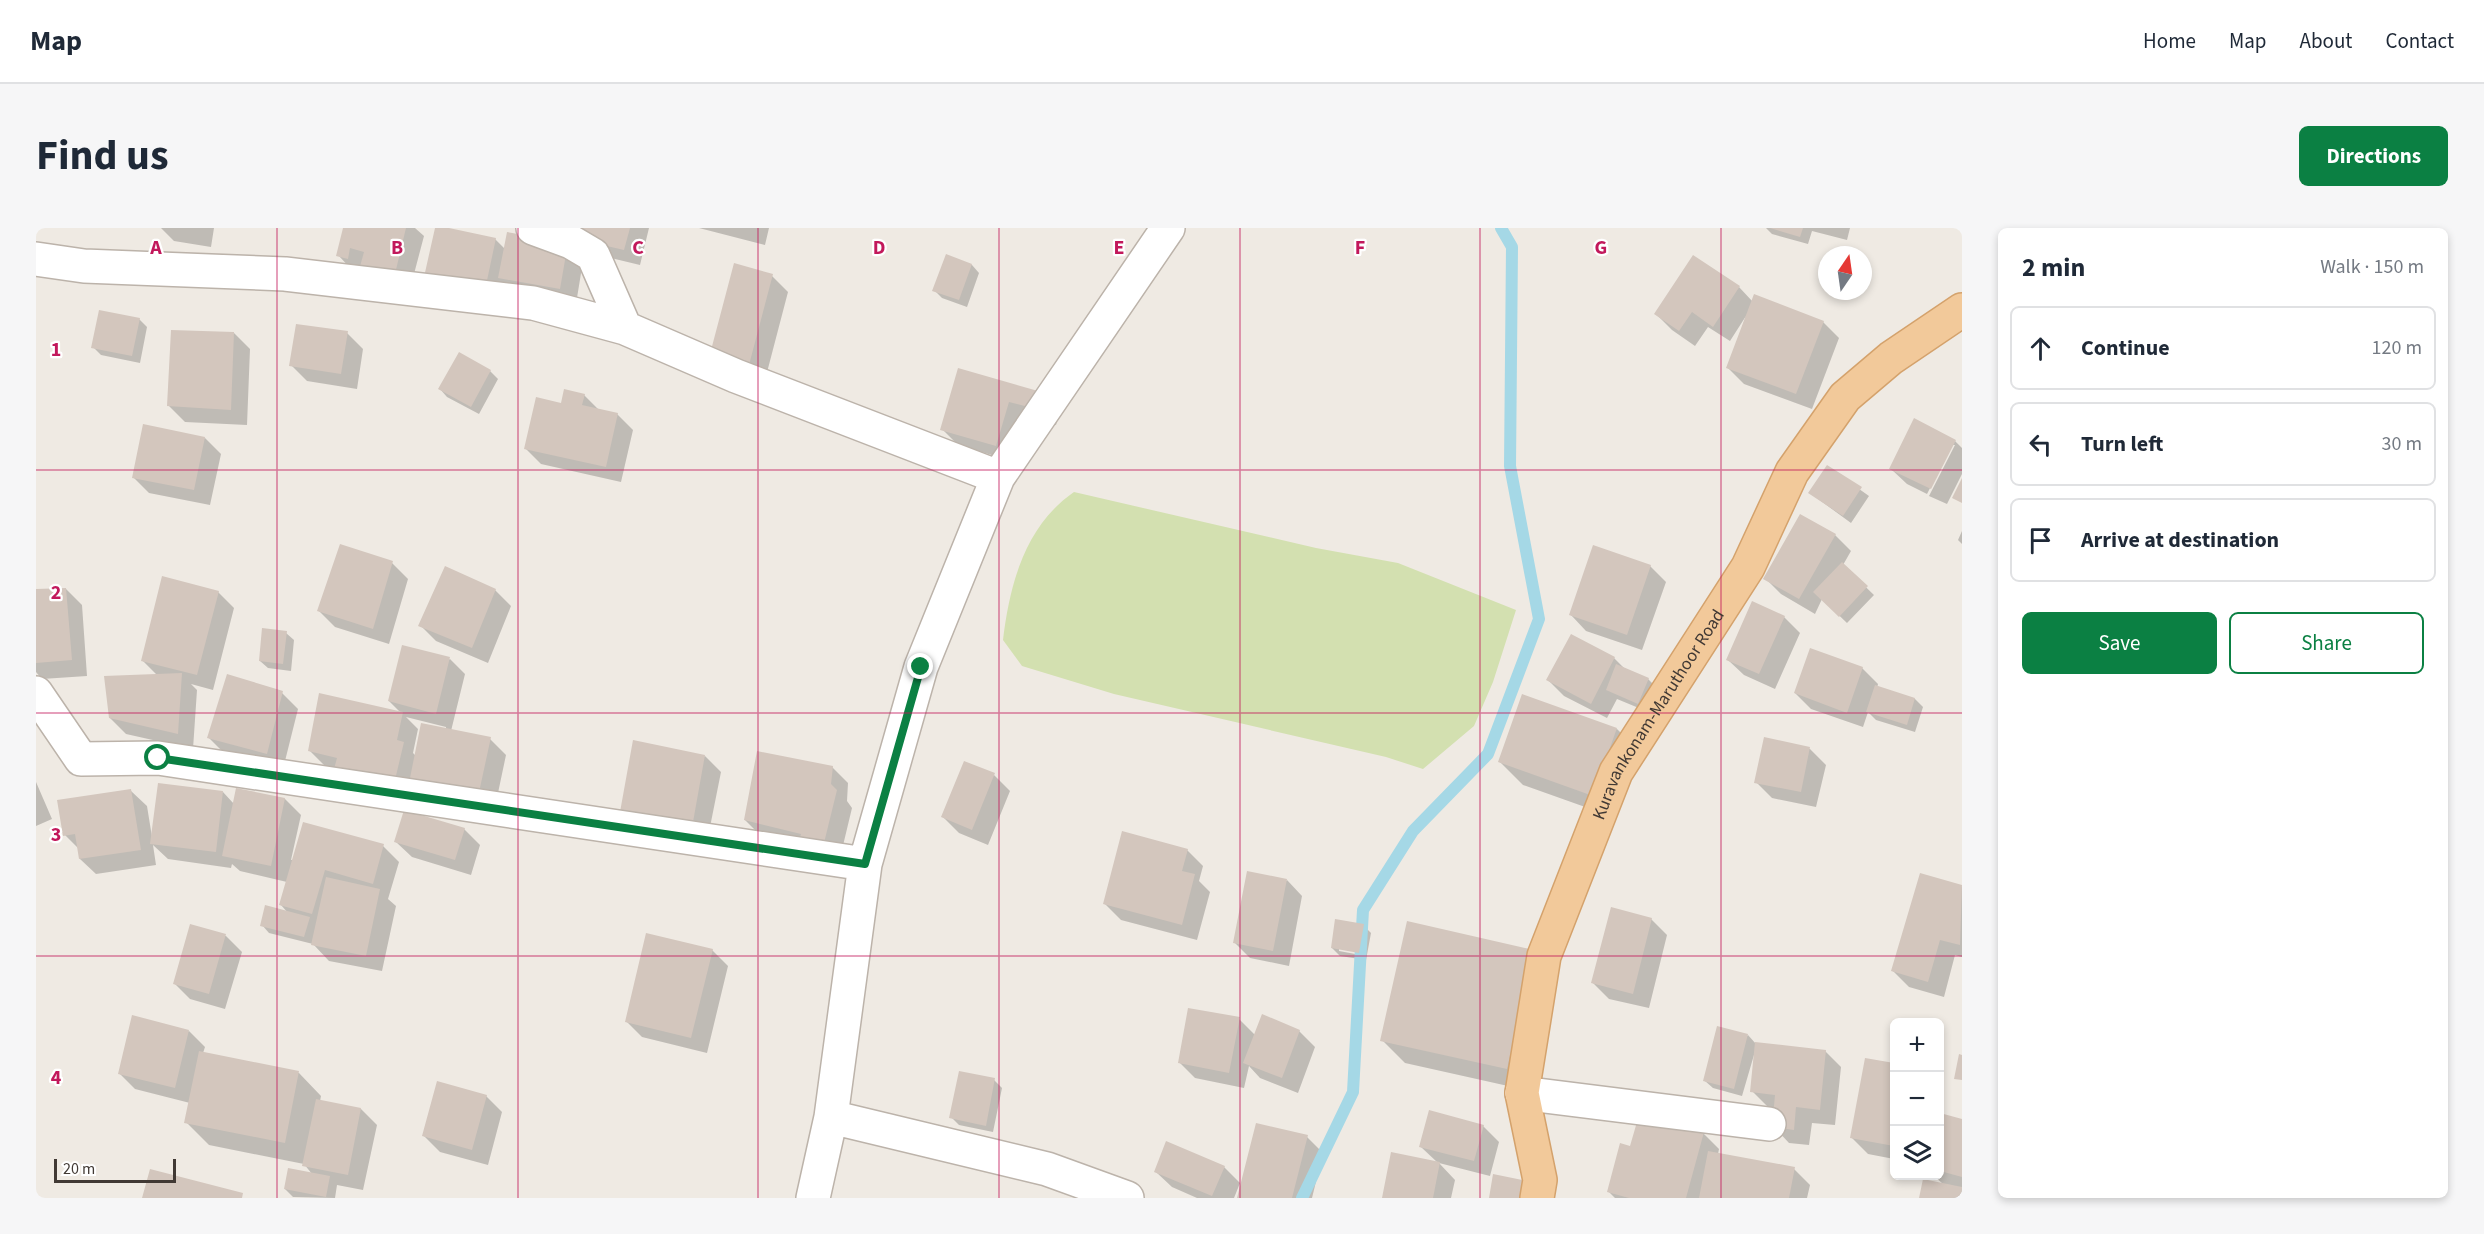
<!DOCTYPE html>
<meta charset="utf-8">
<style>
:root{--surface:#fff;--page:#f6f6f7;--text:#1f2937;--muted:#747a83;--line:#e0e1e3;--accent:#0b8043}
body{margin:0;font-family:"Source Sans 3",sans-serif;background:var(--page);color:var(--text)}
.controls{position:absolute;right:18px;bottom:18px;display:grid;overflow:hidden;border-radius:9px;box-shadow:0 3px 9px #0003}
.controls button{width:54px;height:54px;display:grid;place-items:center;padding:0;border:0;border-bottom:2px solid var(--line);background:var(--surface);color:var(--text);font:30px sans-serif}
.compass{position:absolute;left:1782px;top:18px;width:54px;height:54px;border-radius:50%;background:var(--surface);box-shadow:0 3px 9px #0003;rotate:13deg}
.scale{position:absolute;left:18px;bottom:15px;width:122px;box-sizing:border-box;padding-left:6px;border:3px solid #413934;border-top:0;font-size:16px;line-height:21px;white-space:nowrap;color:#413934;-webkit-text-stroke:4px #fff;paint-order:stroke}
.stop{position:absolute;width:18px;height:18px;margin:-14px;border:4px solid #0b8043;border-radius:50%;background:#fff}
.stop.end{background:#0b8043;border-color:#fff;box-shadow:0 2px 6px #0008}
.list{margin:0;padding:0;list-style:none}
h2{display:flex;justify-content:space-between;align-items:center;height:78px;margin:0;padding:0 24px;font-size:26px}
h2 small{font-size:20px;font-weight:400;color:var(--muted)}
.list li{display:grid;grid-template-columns:39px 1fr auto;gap:18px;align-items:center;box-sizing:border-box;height:84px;margin:0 12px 12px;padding:0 12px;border:2px solid var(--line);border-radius:9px}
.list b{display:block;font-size:22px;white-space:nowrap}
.list em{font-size:20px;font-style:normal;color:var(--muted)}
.actions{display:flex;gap:12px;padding:18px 24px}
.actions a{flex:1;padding:14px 0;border:2px solid var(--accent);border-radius:9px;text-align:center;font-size:21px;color:var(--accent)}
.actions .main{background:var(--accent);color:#fff}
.icon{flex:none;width:33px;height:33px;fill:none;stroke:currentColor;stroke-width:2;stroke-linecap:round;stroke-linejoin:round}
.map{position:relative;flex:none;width:1926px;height:970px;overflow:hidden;border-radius:9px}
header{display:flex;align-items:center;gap:36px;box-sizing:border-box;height:84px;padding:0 30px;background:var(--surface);border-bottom:2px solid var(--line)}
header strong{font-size:28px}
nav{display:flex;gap:33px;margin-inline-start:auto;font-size:21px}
.intro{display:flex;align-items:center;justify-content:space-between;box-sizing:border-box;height:144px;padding:0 36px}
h1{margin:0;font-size:42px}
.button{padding:15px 27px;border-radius:9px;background:var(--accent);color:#fff;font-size:21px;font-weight:700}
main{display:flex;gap:36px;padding:0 36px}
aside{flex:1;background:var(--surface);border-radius:9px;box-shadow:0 3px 9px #0003}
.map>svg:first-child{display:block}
.green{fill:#d3e0b0}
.shadow{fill:#0003;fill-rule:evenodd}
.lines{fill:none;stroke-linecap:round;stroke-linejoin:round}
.stream{stroke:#a5d8e6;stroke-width:12}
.building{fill:#d3c6bd}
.minor-casing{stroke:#bcb3aa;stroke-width:36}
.major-casing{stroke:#d4a26c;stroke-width:36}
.minor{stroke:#fff;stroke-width:33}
.major{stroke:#f2c99a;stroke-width:33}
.route{stroke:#0b8043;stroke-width:8}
.grid{fill:none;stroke:#c2185b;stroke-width:1.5;stroke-opacity:0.55}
.labels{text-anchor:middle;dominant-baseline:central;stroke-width:4.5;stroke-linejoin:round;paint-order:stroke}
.street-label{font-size:18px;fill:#413934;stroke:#fff}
.grid-label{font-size:20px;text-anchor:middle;font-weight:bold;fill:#c2185b;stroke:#fff;stroke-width:4.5;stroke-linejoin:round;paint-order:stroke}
</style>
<header>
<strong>Map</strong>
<nav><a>Home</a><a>Map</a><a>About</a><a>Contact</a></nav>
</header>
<div class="intro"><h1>Find us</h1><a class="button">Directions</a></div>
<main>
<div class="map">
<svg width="1926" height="970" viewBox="0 0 1926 970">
<rect width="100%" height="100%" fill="#efeae3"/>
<path class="green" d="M 1038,264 L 1280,320 L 1362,335 L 1480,382 L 1457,454 L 1438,498 L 1387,541 L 1350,529 L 1078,466 L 986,438 L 967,412 C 974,355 989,298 1038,264 Z"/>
<path class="shadow" d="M 125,0 L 178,0 L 175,19 L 138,13 Z
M 309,0 L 379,0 L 388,8 L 373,65 L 317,43 L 302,27 Z
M 400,0 L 459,11 L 469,21 L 472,6 L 547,33 L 540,76 L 406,64 Z
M 536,0 L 613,0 L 604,37 L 550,24 Z
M 663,0 L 733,0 L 729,17 Z
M 1730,0 L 1814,0 L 1811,12 L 1776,3 L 1772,16 L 1736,6 Z
M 911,28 L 936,37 L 943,45 L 931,79 L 906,70 L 898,62 Z
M 736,48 L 752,64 L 729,152 L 691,142 Z
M 1703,59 L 1717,74 L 1787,94 L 1803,110 L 1776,181 L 1708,156 L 1692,140 L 1710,88 L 1694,113 L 1672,99 L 1659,118 L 1636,102 L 1620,86 Z
M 103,91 L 111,99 L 104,135 L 65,127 L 57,119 Z
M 198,105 L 214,121 L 211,197 L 149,194 L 133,178 Z
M 311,105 L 327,121 L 321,161 L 271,153 L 255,137 Z
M 923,142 L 1024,182 L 1020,197 L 989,189 L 976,233 L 922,217 L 906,201 Z
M 454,143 L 462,151 L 443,186 L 411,169 L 404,161 Z
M 548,167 L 563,182 L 581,186 L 597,202 L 585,254 L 505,236 L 489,220 L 526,177 Z
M 169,210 L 185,226 L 174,277 L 113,265 L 97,249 Z
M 1919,213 L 1926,220 L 1926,246 L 1911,276 L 1893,268 L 1919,217 L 1916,217 L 1891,266 L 1871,256 L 1855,241 Z
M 1792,239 L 1833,268 L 1815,295 L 1774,265 Z
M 1926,303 L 1926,316 L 1922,312 Z
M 1799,307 L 1815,323 L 1807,337 L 1838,367 L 1811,395 L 1786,371 L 1779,386 L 1745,366 L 1729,350 Z
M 356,335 L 372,351 L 353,416 L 299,399 L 283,383 Z
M 1614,338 L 1630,354 L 1606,422 L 1550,403 L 1535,387 Z
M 30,361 L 46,377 L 51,448 L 6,451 L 0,444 L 0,363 Z
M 459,362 L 475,378 L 452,435 L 400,413 L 384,397 Z
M 182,364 L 198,380 L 177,462 L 155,456 L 161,462 L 157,521 L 90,506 L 74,490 L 121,447 L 106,432 Z
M 1748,389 L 1764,405 L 1739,461 L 1708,447 L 1692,432 Z
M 250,405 L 258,412 L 255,443 L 232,440 L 224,433 Z
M 1578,430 L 1590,442 L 1612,451 L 1620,459 L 1610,483 L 1581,471 L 1571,490 L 1528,468 L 1512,452 Z
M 414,431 L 429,446 L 415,503 L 454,511 L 470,527 L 458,584 L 290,539 L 274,523 L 365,485 L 353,473 ZM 370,489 L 410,499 L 410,502 L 380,528 L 377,525 L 382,501 Z
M 1826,440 L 1842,456 L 1841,460 L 1879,471 L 1887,479 L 1879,504 L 1840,492 L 1832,484 L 1827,499 L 1775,481 L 1759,465 Z
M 246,465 L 262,481 L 247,541 L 189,526 L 173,510 Z
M 1581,501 L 1604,524 L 1580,590 L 1487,557 L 1464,534 Z
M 1729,511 L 1774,521 L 1790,537 L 1780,579 L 1736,570 L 1720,554 Z
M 669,528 L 685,544 L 672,609 L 585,583 Z
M 796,539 L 812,555 L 811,573 L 816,580 L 804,630 L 725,608 L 709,592 Z
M 958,547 L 974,563 L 952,617 L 923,605 L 907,589 Z
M 0,554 L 16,591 L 0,598 Z
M 95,563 L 111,578 L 116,609 L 187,564 L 198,576 L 249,571 L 265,587 L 255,632 L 347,618 L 363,634 L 352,671 L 360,678 L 346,743 L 293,733 L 277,716 L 233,705 L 226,697 L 252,685 L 245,677 L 251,654 L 204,643 L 196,636 L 195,640 L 132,631 L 117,617 L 120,637 L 60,646 L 44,631 L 43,621 L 29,607 Z
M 428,601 L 444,617 L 435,647 L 376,629 L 360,614 Z
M 1151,622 L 1167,638 L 1163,653 L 1174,664 L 1161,712 L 1085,692 L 1069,676 Z
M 1885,647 L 1926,659 L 1926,729 L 1919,727 L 1908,769 L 1873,759 L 1857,743 Z
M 1251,652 L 1266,668 L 1253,738 L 1214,730 L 1198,714 Z
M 1615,691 L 1631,707 L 1613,780 L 1573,771 L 1557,755 Z
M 1327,697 L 1335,705 L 1330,732 L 1304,728 L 1296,720 ZM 1303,720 L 1330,725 L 1330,728 L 1303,723 Z
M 155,698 L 190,708 L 206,724 L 189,781 L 154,771 L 138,755 Z
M 676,722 L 692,738 L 671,825 L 606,809 L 590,793 Z
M 1497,723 L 1494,863 L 1369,835 L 1346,812 Z
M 1203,791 L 1219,807 L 1263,803 L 1279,819 L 1262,865 L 1224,850 L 1213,838 L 1208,860 L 1159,850 L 1143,834 Z
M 153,803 L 169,819 L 167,825 L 263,845 L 285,868 L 284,873 L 325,881 L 341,897 L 327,962 L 301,957 L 299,970 L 257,969 L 249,961 L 276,946 L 268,936 L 173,917 L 150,894 L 154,875 L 99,861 L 83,845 Z
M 1712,807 L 1720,816 L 1789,823 L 1805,839 L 1799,897 L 1776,895 L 1773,917 L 1753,915 L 1738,899 L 1739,880 L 1732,879 L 1716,863 L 1720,820 L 1706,868 L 1677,860 L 1669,853 Z
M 1830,832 L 1858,837 L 1858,931 L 1832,926 L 1816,910 Z
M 958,852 L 966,860 L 957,904 L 923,897 L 915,889 Z
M 1904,855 L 1907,858 L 1904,880 Z
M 450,868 L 466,884 L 452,937 L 404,924 L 388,908 Z
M 1904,887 L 1926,893 L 1926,970 L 1885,970 L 1907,956 L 1898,948 L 1904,948 Z
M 1447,898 L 1463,914 L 1454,948 L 1403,935 L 1419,952 L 1415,970 L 1347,970 L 1402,935 L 1385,919 Z
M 1667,905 L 1683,921 L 1682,926 L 1758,941 L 1774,957 L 1771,970 L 1579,970 L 1573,964 L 1595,920 Z
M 1271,909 L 1287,925 L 1276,970 L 1202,970 Z
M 1188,939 L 1204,955 L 1198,970 L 1161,970 L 1136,959 L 1120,944 Z"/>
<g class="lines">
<path class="stream" d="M 1266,970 L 1317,864 L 1327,682 L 1377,603 L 1452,526 L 1503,391 L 1474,238 L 1476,19 L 1465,0"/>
</g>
<path class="building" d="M 307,0 L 370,0 L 358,50 L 323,42 L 328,24 L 314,20 L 312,31 L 300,28 Z
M 399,0 L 413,0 L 460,10 L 449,62 L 388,49 Z
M 534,0 L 594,0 L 588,22 L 532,9 Z
M 1734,0 L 1767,0 L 1764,9 Z
M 471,4 L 532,15 L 524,61 L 462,50 Z
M 910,26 L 936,36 L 923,72 L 896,63 Z
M 1657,27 L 1704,58 L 1677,99 L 1656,84 L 1643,103 L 1618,86 Z
M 698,35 L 737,46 L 713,137 L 674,126 Z
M 1718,66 L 1788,93 L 1760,166 L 1690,140 Z
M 63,82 L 104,90 L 96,128 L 55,120 Z
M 260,96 L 312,103 L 305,146 L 253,138 Z
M 135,102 L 198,104 L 195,182 L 131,178 Z
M 423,124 L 455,142 L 435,179 L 402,161 Z
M 922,140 L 1009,165 L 1004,182 L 973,174 L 960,218 L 904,202 Z
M 528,161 L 549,166 L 546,177 L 582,185 L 570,239 L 488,221 L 500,169 L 525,175 Z
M 1878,190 L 1920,212 L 1895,261 L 1853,241 Z
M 107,196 L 169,209 L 158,262 L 96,250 Z
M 1791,237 L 1826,259 L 1807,288 L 1772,265 Z
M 1926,250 L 1926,275 L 1916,270 Z
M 1764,286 L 1800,306 L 1763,371 L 1727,351 Z
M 304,316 L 357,333 L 337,401 L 281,383 Z
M 1557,317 L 1615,337 L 1591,407 L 1533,387 Z
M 1806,334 L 1832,358 L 1803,389 L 1777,364 Z
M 409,338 L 460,361 L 436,420 L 382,398 Z
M 126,348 L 183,363 L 161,447 L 105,433 Z
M 30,360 L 36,432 L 0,435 L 0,361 Z
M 1716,373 L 1749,388 L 1723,446 L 1690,432 Z
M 226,400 L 251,403 L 247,436 L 223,433 Z
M 1535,406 L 1579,429 L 1555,476 L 1510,452 Z
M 366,417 L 414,429 L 400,486 L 352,473 Z
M 1774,420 L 1827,439 L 1811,485 L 1758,465 Z
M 1580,436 L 1613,450 L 1602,476 L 1570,462 Z
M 146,445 L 142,506 L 73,490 L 68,448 Z
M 191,446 L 247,463 L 231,526 L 171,510 Z
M 1839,457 L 1879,470 L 1871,497 L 1830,484 Z
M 283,465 L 367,484 L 361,512 L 368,514 L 359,552 L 298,541 L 301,530 L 272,523 Z
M 1486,466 L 1581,500 L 1557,568 L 1462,534 Z
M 385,495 L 455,509 L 442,569 L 373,555 Z
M 1728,509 L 1774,519 L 1765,564 L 1718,555 Z
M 597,512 L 669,527 L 657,594 L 584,584 Z
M 721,523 L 797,538 L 795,556 L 801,562 L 788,615 L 763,613 L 765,606 L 708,592 Z
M 928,533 L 959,545 L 936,602 L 905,589 Z
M 122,555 L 187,563 L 180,624 L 114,616 Z
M 200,560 L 249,570 L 235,638 L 186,628 Z
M 95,561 L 105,622 L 43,631 L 39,606 L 27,608 L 21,572 Z
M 368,582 L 429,600 L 419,632 L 358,614 Z
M 267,594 L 348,616 L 337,656 L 289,642 L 276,686 L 243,677 Z
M 1086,603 L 1152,621 L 1146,643 L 1159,646 L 1146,697 L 1067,676 Z
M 1211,643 L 1251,651 L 1237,723 L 1197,715 Z
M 1884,645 L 1926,657 L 1924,717 L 1904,712 L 1892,754 L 1855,743 Z
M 290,649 L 344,661 L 330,728 L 275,717 Z
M 229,677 L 274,689 L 268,709 L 224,698 Z
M 1575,679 L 1616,690 L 1597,766 L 1555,755 Z
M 1299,691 L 1328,696 L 1323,725 L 1295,720 Z
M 1371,693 L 1498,722 L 1471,841 L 1344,813 Z
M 154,696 L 190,706 L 173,766 L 137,756 Z
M 610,705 L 677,721 L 655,810 L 589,794 Z
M 1152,780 L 1204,789 L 1193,845 L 1142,835 Z
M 1226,786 L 1264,802 L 1246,850 L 1207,835 Z
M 96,787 L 153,802 L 139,860 L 82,846 Z
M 1681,798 L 1712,806 L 1698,861 L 1667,853 Z
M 1719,814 L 1790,822 L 1784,882 L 1760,879 L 1758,902 L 1736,899 L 1739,867 L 1714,864 Z
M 163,823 L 263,843 L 249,915 L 148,895 Z
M 1923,826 L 1926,827 L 1926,852 L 1918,851 Z
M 1829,830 L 1858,835 L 1858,918 L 1814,910 Z
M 923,843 L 959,850 L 950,898 L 913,890 Z
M 401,853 L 451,867 L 436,922 L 386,908 Z
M 280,871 L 325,880 L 312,947 L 266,938 Z
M 1393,882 L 1448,897 L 1438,933 L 1383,919 Z
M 1904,885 L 1926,891 L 1926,949 L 1904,943 Z
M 1603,887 L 1668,904 L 1650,970 L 1593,970 L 1571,964 L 1584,915 L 1594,918 Z
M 1220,895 L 1272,907 L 1256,970 L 1201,970 Z
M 1130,913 L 1189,938 L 1176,968 L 1118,944 Z
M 1672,923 L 1759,939 L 1753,970 L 1663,970 Z
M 1355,924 L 1404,934 L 1397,970 L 1346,970 Z
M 252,940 L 294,948 L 290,969 L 248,961 Z
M 114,941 L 207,965 L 206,970 L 106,970 Z
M 1457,946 L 1496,954 L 1493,970 L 1453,970 Z
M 1887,951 L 1926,959 L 1926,970 L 1883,970 Z"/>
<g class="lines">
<g class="minor-casing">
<path id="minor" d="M 497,0 L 535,14 L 557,27 L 589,100
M 0,31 L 48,38 L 249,46 L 497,75 L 589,100 L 700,148 L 962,249
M 0,465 L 45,531 L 122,530 L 829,636
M 1486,865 L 1733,896
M 795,889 L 1011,941 L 1091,970
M 777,970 L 795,889 L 829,636 L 885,439 L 962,249 L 1132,0"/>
</g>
<g class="major-casing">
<g id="major">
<path id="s1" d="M 1501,970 L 1504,952 L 1486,865 L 1508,728 L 1580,544 L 1712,339 L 1756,244 L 1809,169 L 1855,130 L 1926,82"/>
</g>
</g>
<use href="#minor" class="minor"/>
<use href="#major" class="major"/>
</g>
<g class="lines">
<path class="route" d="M 122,530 L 829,636 L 885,439"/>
</g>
<path class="grid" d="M 241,0 L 241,970M 482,0 L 482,970M 722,0 L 722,970M 963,0 L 963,970M 1204,0 L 1204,970M 1444,0 L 1444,970M 1685,0 L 1685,970M 0,242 L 1926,242M 0,485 L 1926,485M 0,728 L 1926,728"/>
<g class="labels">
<g class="street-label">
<text stroke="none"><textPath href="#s1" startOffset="514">Kuravankonam-Maruthoor Road</textPath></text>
</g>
</g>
<g class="grid-label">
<text x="120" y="26">A</text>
<text x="361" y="26">B</text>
<text x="602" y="26">C</text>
<text x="843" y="26">D</text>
<text x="1083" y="26">E</text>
<text x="1324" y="26">F</text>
<text x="1565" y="26">G</text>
<text x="20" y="128">1</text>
<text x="20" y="371">2</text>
<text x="20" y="613">3</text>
<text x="20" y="856">4</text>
</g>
</svg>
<div class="controls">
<button>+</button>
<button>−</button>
<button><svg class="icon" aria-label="layers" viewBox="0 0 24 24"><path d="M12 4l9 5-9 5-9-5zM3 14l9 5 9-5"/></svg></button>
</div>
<svg class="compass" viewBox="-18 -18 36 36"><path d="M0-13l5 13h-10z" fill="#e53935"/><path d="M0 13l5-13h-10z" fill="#747a83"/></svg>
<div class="scale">20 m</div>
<div class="stop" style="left:122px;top:530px"></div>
<div class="stop end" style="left:885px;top:439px"></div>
</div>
<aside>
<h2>2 min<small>Walk · 150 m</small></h2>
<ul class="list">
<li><svg class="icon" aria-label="ahead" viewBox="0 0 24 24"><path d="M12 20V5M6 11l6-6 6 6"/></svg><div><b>Continue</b></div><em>120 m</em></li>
<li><svg class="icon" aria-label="left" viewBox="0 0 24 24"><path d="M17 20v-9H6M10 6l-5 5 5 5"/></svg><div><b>Turn left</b></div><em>30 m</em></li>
<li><svg class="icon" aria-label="arrive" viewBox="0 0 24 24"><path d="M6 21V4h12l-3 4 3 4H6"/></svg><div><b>Arrive at destination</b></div></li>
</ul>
<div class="actions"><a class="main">Save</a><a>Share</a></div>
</aside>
</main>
